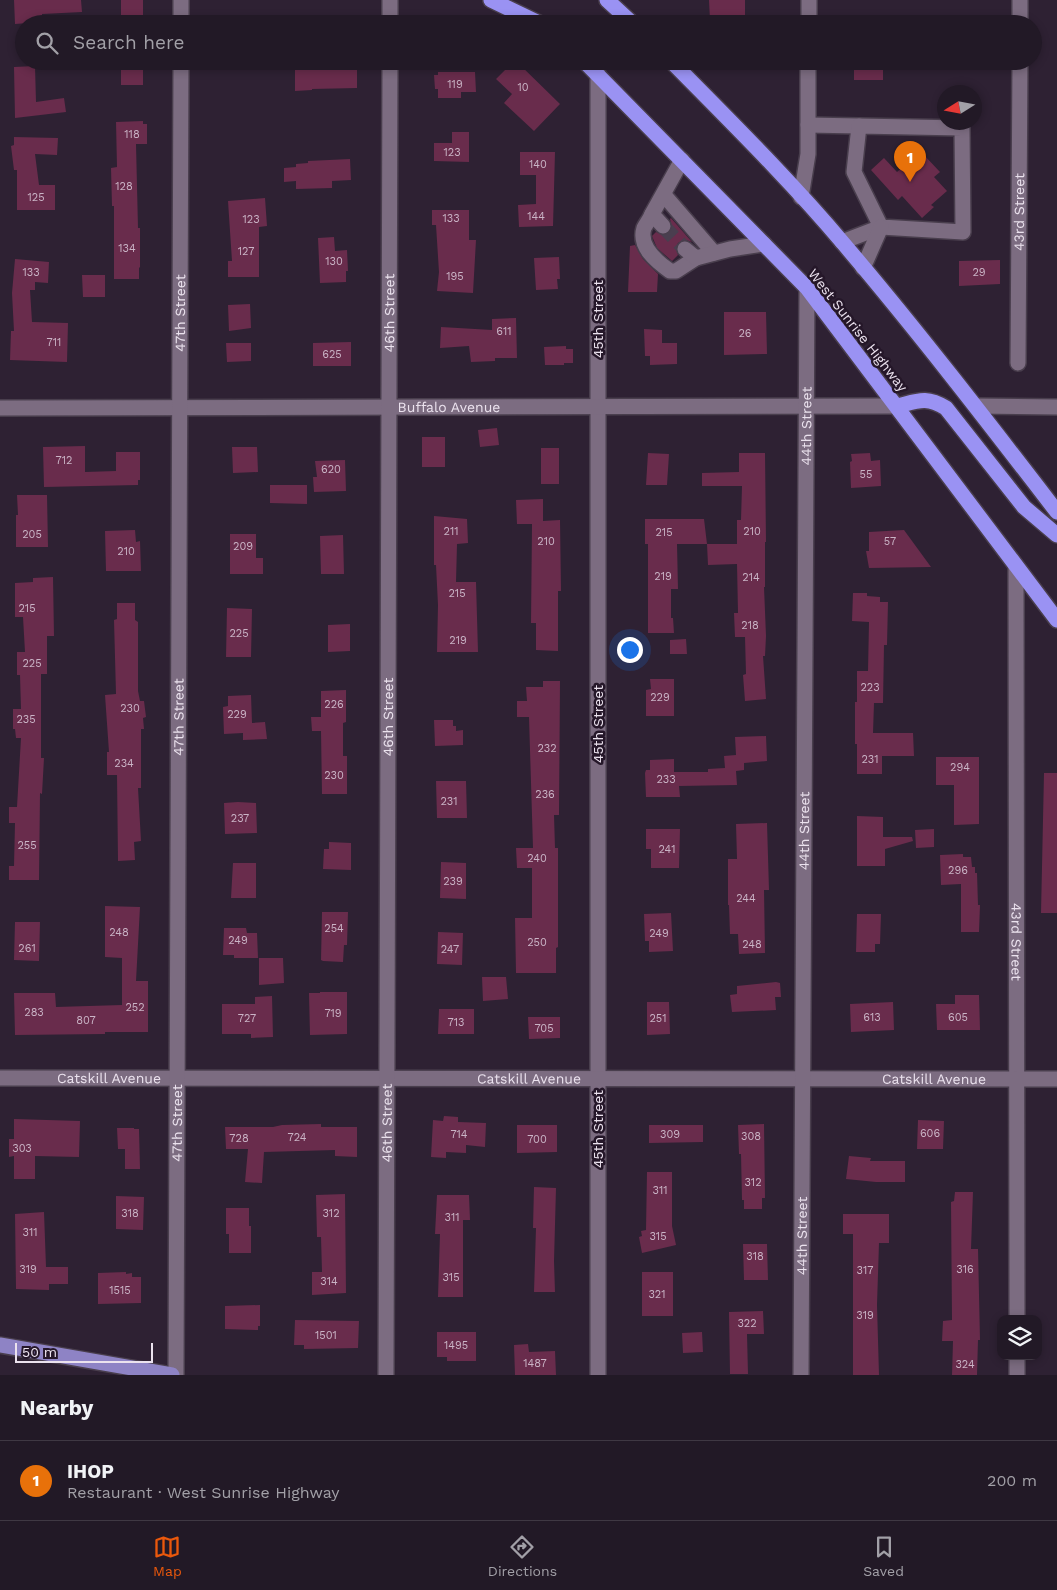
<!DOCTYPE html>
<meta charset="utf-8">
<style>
:root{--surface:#221926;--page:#2a222e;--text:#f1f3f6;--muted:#a2a0a7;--line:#3f3843;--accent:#ea580c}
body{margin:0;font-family:"Work Sans",sans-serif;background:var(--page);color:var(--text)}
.controls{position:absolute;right:15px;bottom:15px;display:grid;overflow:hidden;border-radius:10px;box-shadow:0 2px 8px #0003}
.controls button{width:45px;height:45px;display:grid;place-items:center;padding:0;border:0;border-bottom:1px solid var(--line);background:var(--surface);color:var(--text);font:25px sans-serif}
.compass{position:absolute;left:937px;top:85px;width:45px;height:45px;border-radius:50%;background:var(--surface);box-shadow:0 2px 8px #0003;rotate:259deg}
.scale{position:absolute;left:15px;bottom:12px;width:138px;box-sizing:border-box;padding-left:5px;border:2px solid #ebe2ee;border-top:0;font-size:14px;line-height:18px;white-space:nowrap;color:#ebe2ee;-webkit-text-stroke:4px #251729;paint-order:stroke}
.you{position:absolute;left:629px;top:649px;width:18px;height:18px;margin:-12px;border:4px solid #fff;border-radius:50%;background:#1a73e8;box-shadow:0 0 0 8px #1a73e833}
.badge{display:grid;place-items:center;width:32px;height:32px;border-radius:50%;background:var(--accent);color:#fff;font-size:16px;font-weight:700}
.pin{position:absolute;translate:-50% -41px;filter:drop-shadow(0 1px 2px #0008)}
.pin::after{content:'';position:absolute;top:26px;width:18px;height:15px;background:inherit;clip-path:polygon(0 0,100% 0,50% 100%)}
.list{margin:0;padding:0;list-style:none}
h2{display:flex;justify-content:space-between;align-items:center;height:65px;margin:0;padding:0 20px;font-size:21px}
h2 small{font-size:16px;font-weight:400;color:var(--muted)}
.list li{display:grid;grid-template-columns:32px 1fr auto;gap:15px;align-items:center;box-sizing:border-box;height:80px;padding:0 20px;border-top:1px solid var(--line)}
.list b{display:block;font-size:19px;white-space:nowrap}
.list p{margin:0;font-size:16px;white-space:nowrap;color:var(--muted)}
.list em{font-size:16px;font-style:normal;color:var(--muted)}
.icon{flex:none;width:28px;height:28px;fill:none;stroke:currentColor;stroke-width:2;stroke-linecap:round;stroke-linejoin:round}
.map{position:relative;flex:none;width:1057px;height:1375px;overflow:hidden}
.search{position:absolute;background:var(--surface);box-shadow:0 2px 8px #0003;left:15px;right:15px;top:15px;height:55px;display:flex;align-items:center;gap:12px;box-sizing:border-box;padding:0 18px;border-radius:28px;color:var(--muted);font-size:19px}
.sheet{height:145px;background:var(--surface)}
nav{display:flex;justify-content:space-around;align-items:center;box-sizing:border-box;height:70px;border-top:1px solid var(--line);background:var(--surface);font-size:14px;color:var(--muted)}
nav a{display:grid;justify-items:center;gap:2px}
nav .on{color:var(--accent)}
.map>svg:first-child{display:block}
.building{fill:#692c4c}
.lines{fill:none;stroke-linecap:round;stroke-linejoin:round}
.minor-tunnel{stroke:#4a3e4f;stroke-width:15;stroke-dasharray:15 8;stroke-linecap:butt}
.minor-casing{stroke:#493e4d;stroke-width:18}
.major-casing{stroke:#493e4d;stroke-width:18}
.highway-casing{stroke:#493e4d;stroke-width:18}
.minor{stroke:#7c6c81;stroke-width:15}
.major{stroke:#8e83c5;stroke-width:15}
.highway{stroke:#9a92f3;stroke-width:15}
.labels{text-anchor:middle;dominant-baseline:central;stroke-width:5;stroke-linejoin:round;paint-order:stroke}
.number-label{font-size:11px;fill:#cab4c6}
.street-label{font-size:14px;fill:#ebe2ee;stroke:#251729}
</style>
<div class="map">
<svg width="1057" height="1375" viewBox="0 0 1057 1375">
<rect width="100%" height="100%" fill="#2e2133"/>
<path class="building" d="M 14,0 L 81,0 L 82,12 L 42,14 L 42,22 L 15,24 Z
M 121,0 L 143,0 L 143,24 L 121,24 Z
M 709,0 L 745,0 L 745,19 L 710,20 Z
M 121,61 L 143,61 L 143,85 L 121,85 Z
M 348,61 L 348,64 L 357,64 L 357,88 L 312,89 L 312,90 L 295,91 L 295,62 Z
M 514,61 L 516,61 L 560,104 L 534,131 L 504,103 L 512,94 L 496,79 Z
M 854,61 L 883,61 L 883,80 L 854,80 Z
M 35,66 L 36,102 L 64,98 L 66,112 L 15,118 L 14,67 Z
M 438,72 L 475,72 L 476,92 L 461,92 L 461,98 L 438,98 L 438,89 L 435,89 L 434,75 L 438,75 Z
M 143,121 L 143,124 L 147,124 L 147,144 L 136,144 L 138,228 L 140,228 L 140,267 L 139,268 L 139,279 L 114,279 L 114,206 L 112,206 L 111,168 L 117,167 L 116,122 Z
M 452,132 L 469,132 L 469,162 L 434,161 L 434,143 L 452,143 Z
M 14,137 L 58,138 L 57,155 L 35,154 L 39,185 L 55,185 L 55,210 L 17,210 L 17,170 L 14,170 L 11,146 L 14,145 Z
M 520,152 L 555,152 L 553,226 L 519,227 L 518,205 L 536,204 L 536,175 L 520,175 Z
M 924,155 L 940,172 L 934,177 L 947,191 L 931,205 L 934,207 L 922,218 L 902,196 L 898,200 L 871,170 L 884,158 L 897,172 L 908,162 L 911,166 Z
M 350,159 L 351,180 L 332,181 L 332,188 L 296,189 L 296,181 L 284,182 L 284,168 L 296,167 L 296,164 L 308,163 L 308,161 Z
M 265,198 L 267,226 L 259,227 L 259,277 L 228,277 L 228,261 L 232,261 L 228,201 Z
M 432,210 L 469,210 L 469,240 L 476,240 L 473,293 L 437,291 L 439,272 L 436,225 L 432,225 Z
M 671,218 L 692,242 L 686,240 L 678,243 L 676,248 L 678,255 L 672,261 L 657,248 L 652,236 L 656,232 L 665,235 L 670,233 L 672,228 L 670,219 Z
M 334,237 L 335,251 L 347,250 L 348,271 L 346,271 L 346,282 L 320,283 L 318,238 Z
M 635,245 L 643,259 L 658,274 L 657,292 L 628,292 L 630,246 Z
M 559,257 L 560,279 L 557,279 L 558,289 L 536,290 L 534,258 Z
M 15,259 L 49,262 L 48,283 L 35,282 L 35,290 L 30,290 L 32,322 L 68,323 L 67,362 L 10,360 L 11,331 L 14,331 L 12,293 Z
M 1000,260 L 1000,284 L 959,286 L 959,261 Z
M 82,275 L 105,275 L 105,297 L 83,297 Z
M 250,304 L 251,328 L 229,331 L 228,305 Z
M 724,312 L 766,312 L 767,354 L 724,355 Z
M 516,318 L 517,358 L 495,358 L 495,361 L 471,362 L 469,346 L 440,348 L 441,327 L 492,330 L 492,319 Z
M 644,329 L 662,330 L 662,343 L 677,343 L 677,364 L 650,365 L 650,356 L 645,356 Z
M 351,342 L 351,366 L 313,366 L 313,343 Z
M 226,343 L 251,343 L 251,361 L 227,362 Z
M 566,346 L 566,349 L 573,349 L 573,363 L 564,363 L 564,365 L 545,365 L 544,347 Z
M 497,428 L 499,445 L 480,447 L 478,430 Z
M 422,437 L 445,437 L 445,467 L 422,467 Z
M 85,446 L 85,472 L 116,471 L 116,452 L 140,452 L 140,480 L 138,480 L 138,485 L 44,487 L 43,447 Z
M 232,447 L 257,447 L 258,472 L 233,473 Z
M 541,448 L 559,448 L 559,484 L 541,484 Z
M 648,453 L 669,454 L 667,485 L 646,485 Z
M 739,453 L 765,453 L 766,542 L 765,542 L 765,587 L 764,587 L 766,636 L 765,656 L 763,656 L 766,699 L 745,701 L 743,675 L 746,674 L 745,637 L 735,637 L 734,613 L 738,613 L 737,564 L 708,565 L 707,544 L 737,544 L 737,520 L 741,520 L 742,486 L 702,486 L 702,473 L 739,472 Z
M 870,453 L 871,461 L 880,460 L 881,486 L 851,488 L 850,462 L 852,461 L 851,454 Z
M 345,460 L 346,491 L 314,492 L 313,477 L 317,477 L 315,461 Z
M 270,485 L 307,485 L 307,504 L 270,503 Z
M 17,495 L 47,495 L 48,547 L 16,547 L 16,515 L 18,515 Z
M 543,499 L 543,521 L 560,520 L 561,591 L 558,591 L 558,651 L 536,650 L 536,623 L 531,623 L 532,524 L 517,524 L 516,500 Z
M 434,516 L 467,519 L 468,543 L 457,544 L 456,582 L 476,582 L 478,652 L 437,652 L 438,605 L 436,565 L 434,565 Z
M 645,519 L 704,519 L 707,544 L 677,544 L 678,589 L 671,589 L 671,618 L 673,618 L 674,633 L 648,633 L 648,544 L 645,544 Z
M 135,530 L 136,542 L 140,541 L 141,571 L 106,571 L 105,531 Z
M 904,530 L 931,567 L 869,568 L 866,551 L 869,551 L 869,532 Z
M 230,534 L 256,534 L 256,558 L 263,558 L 263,574 L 230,574 Z
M 343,535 L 344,574 L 321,574 L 320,536 Z
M 53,577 L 54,636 L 47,636 L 47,674 L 41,674 L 41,758 L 44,758 L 42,794 L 40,793 L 39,880 L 9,880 L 9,866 L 14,866 L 15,823 L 9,823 L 9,807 L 17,807 L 21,738 L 16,738 L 15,729 L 13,729 L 13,709 L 21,709 L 20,675 L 17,675 L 17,652 L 25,652 L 23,617 L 15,617 L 15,583 L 33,582 L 33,578 Z
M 853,593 L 867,593 L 867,596 L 880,597 L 880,602 L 888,602 L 887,645 L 884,645 L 883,703 L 874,703 L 873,733 L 913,733 L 914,756 L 882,756 L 882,774 L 857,774 L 857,744 L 855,744 L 855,702 L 857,702 L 857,671 L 868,671 L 869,622 L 852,621 Z
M 117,603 L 135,603 L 135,620 L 138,622 L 138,691 L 140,701 L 144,701 L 146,717 L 143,718 L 144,729 L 141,729 L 141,788 L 138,788 L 141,841 L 134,842 L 135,860 L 118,861 L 117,775 L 107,775 L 107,752 L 109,752 L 105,695 L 116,694 L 114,620 L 117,619 Z
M 227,608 L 252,609 L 251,657 L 226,657 Z
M 350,624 L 350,651 L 328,652 L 328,625 Z
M 686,639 L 687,654 L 670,654 L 670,640 Z
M 650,679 L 674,679 L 674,716 L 646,716 L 646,690 L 651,689 Z
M 543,681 L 560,681 L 559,815 L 554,815 L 555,848 L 558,848 L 558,947 L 556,948 L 556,973 L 516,973 L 515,918 L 532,918 L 532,868 L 517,868 L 516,848 L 533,848 L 529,717 L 517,717 L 517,701 L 527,701 L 526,687 L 543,687 Z
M 346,690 L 346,722 L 343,723 L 343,756 L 347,756 L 347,794 L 322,794 L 321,731 L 312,731 L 311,717 L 321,717 L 321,691 Z
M 251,695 L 252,723 L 265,722 L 267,739 L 243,740 L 243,733 L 224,734 L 223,707 L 228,706 L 228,696 Z
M 434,720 L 453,720 L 453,726 L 456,726 L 456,731 L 463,730 L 463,745 L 435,746 Z
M 766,736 L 767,761 L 744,763 L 744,770 L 736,771 L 737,785 L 679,786 L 680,797 L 646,797 L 645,773 L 646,770 L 650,770 L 650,760 L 674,759 L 674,772 L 708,772 L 708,769 L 725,768 L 724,756 L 736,755 L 735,737 Z
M 936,757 L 979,757 L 979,824 L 954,825 L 954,785 L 936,785 Z
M 1044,773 L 1057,773 L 1057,913 L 1041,913 Z
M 436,781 L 466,781 L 467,818 L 437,818 Z
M 238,802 L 256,803 L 257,833 L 225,834 L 224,803 Z
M 857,816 L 883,817 L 883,837 L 912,837 L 913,841 L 885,849 L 885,866 L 857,866 Z
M 767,823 L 769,890 L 764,890 L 765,953 L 739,954 L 738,934 L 730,934 L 729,905 L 728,905 L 728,859 L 737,859 L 736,824 Z
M 646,829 L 680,829 L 679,868 L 651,868 L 651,849 L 646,849 Z
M 934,829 L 934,847 L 916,848 L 915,830 Z
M 329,842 L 351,843 L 351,870 L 323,869 L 324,849 L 329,849 Z
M 963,854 L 963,857 L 971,857 L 972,867 L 975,867 L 975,873 L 977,873 L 978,905 L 980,905 L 979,932 L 961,932 L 961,884 L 941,885 L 940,855 Z
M 441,862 L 466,863 L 466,899 L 440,898 Z
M 233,863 L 256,863 L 256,898 L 231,898 Z
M 105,906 L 140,907 L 136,981 L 148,981 L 148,1032 L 105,1032 L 105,1034 L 15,1035 L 14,993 L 55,993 L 56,1007 L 122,1005 L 122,958 L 105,957 Z
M 322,912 L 348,912 L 347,945 L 344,945 L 343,962 L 323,961 L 321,960 Z
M 671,913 L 673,951 L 649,952 L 649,941 L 645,941 L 644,914 Z
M 857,914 L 881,914 L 880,944 L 875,944 L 875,952 L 856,952 Z
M 15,922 L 40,922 L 39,961 L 14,960 Z
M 224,928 L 246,928 L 247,933 L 257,933 L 258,958 L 234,958 L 234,955 L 223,955 Z
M 438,932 L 463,933 L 462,965 L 437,964 Z
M 259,958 L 283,958 L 284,983 L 259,985 Z
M 482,977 L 506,977 L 508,999 L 483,1001 Z
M 776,982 L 780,983 L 781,997 L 775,997 L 776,1010 L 732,1012 L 730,995 L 737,994 L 737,986 Z
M 320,992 L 347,992 L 347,1034 L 310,1035 L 309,993 L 320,993 Z
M 955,995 L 979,995 L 980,1030 L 937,1030 L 936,1004 L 955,1004 Z
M 272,996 L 273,1037 L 251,1038 L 251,1034 L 222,1034 L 222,1004 L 255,1004 L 255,997 Z
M 647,1002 L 669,1002 L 670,1034 L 647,1035 Z
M 893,1002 L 894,1030 L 851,1032 L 850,1004 Z
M 439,1009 L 474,1009 L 474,1034 L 438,1034 Z
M 528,1017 L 560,1017 L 560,1038 L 529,1039 Z
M 444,1116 L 458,1117 L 458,1122 L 486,1123 L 485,1147 L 466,1145 L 466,1153 L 446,1152 L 446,1158 L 431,1157 L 433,1120 L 443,1121 Z
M 14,1119 L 80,1121 L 79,1157 L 35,1156 L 35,1179 L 14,1179 L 14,1156 L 9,1157 L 9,1139 L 14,1139 Z
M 918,1120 L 944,1121 L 943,1149 L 917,1149 Z
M 321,1124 L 321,1127 L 357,1127 L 357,1157 L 335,1156 L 335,1150 L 264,1152 L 262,1183 L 245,1182 L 248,1149 L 226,1149 L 225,1127 L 273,1127 L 282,1125 Z
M 764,1124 L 765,1198 L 762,1198 L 762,1209 L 744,1209 L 744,1200 L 742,1200 L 741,1154 L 739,1154 L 738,1125 Z
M 517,1125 L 557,1125 L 557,1152 L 517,1153 Z
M 649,1125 L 703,1125 L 703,1142 L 649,1143 Z
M 117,1128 L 134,1128 L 134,1129 L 139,1129 L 140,1169 L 125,1169 L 125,1149 L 118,1149 Z
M 849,1156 L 871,1158 L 870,1161 L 905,1161 L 905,1182 L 876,1182 L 846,1179 Z
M 647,1172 L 672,1172 L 672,1226 L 676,1245 L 642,1253 L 639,1237 L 642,1236 L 641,1231 L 646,1230 Z
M 534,1187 L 556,1188 L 554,1261 L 555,1292 L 534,1292 L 536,1228 L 533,1228 Z
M 955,1192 L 973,1192 L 971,1249 L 978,1249 L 980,1340 L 978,1340 L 977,1375 L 952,1375 L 953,1341 L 942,1341 L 943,1321 L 952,1320 L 951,1202 L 954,1201 Z
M 345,1194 L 346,1293 L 312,1295 L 312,1272 L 322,1272 L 321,1237 L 317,1237 L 316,1195 Z
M 437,1195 L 469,1195 L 470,1220 L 463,1220 L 463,1297 L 438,1297 L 440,1234 L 435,1234 Z
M 116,1196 L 144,1197 L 143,1230 L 116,1229 Z
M 226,1208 L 249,1208 L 249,1226 L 251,1226 L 251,1253 L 229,1253 L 229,1234 L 226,1234 Z
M 44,1212 L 46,1267 L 68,1267 L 68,1284 L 49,1284 L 49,1290 L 16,1289 L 15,1214 Z
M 843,1214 L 889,1214 L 889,1243 L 879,1243 L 877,1305 L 879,1375 L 853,1375 L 853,1234 L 843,1234 Z
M 743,1244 L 767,1244 L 768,1280 L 744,1280 Z
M 126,1272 L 126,1274 L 132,1273 L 132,1277 L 141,1277 L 141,1303 L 98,1304 L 98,1273 Z
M 642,1272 L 673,1272 L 673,1316 L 642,1316 Z
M 260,1305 L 260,1326 L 258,1326 L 258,1330 L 225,1329 L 225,1306 Z
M 763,1311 L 764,1334 L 747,1334 L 748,1374 L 730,1374 L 729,1312 Z
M 295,1320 L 359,1321 L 358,1348 L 304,1349 L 304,1345 L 294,1345 Z
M 437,1332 L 476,1332 L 476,1361 L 447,1361 L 447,1357 L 437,1357 Z
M 702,1332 L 703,1352 L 683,1353 L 682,1333 Z
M 528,1344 L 529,1352 L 555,1351 L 556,1375 L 515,1375 L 514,1345 Z"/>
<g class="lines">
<path class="minor-tunnel" d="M 663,226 L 685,249"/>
<g class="minor-casing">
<g id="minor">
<path d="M 181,24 L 181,0"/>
<path d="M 390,24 L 390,0"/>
<path d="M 809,24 L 809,0"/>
<path d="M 1020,24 L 1020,0"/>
<path d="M 598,74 L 598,1375"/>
<path d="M 808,125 L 859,126"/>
<path d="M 664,195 L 714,253"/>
<path d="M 801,197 L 808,154 L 808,61"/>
<path d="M 652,214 C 650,219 646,224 644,228 C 638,247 657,262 670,271 L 676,271 L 696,258"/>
<path d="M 663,226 L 652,214 L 682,160"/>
<path d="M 842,242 L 881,227 L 963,232 L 962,128 L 859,126 L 854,172 L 881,227"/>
<path d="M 685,249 L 696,258 L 730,249 L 764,244"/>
<path d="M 863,268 L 881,227"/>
<path id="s1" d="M 1018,363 L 1020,61"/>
<path d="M 976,406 L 1057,407"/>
<path id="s2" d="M 0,408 L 897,406"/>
<path id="s3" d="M 1016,566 L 1017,1319"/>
<path id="s4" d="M 0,1078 L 1057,1079"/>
<path d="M 1017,1356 L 1017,1375"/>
<path id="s5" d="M 176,1375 L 181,61"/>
<path id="s6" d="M 386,1375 L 390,61"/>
<path id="s7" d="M 801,1375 L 807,288"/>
</g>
</g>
<g class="major-casing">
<path id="major" d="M 0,1345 L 172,1375"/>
</g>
<g class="highway-casing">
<path id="highway" d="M 491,0 L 541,24
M 607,0 L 633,24
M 584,61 L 807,288 L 1057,620
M 671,61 C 729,120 790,180 843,243 C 917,330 987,421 1057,512
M 897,406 C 918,401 926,396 946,408 L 1024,507 L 1057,535"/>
</g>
<use href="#minor" class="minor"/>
<use href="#major" class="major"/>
<use href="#highway" class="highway"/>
</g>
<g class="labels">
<g class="number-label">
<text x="455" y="84">119</text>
<text x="523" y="87">10</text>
<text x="132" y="134">118</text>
<text x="452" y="152">123</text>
<text x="538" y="164">140</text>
<text x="124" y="186">128</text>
<text x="36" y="197">125</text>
<text x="536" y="216">144</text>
<text x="451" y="218">133</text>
<text x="251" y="219">123</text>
<text x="127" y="248">134</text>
<text x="246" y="251">127</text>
<text x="334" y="261">130</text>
<text x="31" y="272">133</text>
<text x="979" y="272">29</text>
<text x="455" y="276">195</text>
<text x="504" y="331">611</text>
<text x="745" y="333">26</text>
<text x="54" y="342">711</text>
<text x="332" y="354">625</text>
<text x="64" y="460">712</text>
<text x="331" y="469">620</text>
<text x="866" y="474">55</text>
<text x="451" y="531">211</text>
<text x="752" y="531">210</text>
<text x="664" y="532">215</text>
<text x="32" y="534">205</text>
<text x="546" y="541">210</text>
<text x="890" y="541">57</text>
<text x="243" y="546">209</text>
<text x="126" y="551">210</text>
<text x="663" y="576">219</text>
<text x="751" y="577">214</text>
<text x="457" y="593">215</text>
<text x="27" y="608">215</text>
<text x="750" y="625">218</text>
<text x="239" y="633">225</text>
<text x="458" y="640">219</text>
<text x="32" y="663">225</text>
<text x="870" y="687">223</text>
<text x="660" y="697">229</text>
<text x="334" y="704">226</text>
<text x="130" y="708">230</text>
<text x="237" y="714">229</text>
<text x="26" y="719">235</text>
<text x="547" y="748">232</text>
<text x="870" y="759">231</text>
<text x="124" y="763">234</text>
<text x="960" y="767">294</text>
<text x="334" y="775">230</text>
<text x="666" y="779">233</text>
<text x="545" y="794">236</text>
<text x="449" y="801">231</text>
<text x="240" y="818">237</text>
<text x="27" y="845">255</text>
<text x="667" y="849">241</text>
<text x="537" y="858">240</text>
<text x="958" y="870">296</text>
<text x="453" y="881">239</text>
<text x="746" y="898">244</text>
<text x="334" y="928">254</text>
<text x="119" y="932">248</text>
<text x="659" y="933">249</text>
<text x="238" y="940">249</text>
<text x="537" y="942">250</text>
<text x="752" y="944">248</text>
<text x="27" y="948">261</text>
<text x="450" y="949">247</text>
<text x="135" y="1007">252</text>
<text x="34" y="1012">283</text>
<text x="333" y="1013">719</text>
<text x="872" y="1017">613</text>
<text x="958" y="1017">605</text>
<text x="247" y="1018">727</text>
<text x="658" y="1018">251</text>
<text x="86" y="1020">807</text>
<text x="456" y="1022">713</text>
<text x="544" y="1028">705</text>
<text x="930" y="1133">606</text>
<text x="459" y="1134">714</text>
<text x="670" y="1134">309</text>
<text x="751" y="1136">308</text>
<text x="297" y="1137">724</text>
<text x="239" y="1138">728</text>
<text x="537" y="1139">700</text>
<text x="22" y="1148">303</text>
<text x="753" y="1182">312</text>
<text x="660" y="1190">311</text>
<text x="130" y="1213">318</text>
<text x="331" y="1213">312</text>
<text x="452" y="1217">311</text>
<text x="30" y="1232">311</text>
<text x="658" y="1236">315</text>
<text x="755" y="1256">318</text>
<text x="28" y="1269">319</text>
<text x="965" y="1269">316</text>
<text x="865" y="1270">317</text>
<text x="451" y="1277">315</text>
<text x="329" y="1281">314</text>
<text x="120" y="1290">1515</text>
<text x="657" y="1294">321</text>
<text x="865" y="1315">319</text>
<text x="747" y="1323">322</text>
<text x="326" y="1335">1501</text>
<text x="456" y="1345">1495</text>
<text x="535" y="1363">1487</text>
<text x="965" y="1364">324</text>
</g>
<g class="street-label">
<text stroke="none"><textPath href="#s1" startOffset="151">43rd Street</textPath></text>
<text stroke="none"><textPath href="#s5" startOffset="1062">47th Street</textPath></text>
<text stroke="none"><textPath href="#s6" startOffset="1062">46th Street</textPath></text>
<text transform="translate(598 319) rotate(-90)">45th Street</text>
<text transform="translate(858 330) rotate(52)">West Sunrise Highway</text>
<text stroke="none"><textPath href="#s2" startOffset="449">Buffalo Avenue</textPath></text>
<text stroke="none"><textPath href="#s7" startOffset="949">44th Street</textPath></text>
<text stroke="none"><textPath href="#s5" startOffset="658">47th Street</textPath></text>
<text stroke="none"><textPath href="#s6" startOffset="658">46th Street</textPath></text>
<text transform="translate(598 724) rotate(-90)">45th Street</text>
<text stroke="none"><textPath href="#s7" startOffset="544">44th Street</textPath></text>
<text stroke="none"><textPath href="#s3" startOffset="376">43rd Street</textPath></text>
<text stroke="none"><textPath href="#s4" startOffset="109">Catskill Avenue</textPath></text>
<text stroke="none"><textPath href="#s4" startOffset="529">Catskill Avenue</textPath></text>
<text stroke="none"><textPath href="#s4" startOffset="934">Catskill Avenue</textPath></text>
<text stroke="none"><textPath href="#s5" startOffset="252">47th Street</textPath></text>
<text stroke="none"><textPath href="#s6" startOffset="252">46th Street</textPath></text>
<text transform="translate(598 1129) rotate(-90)">45th Street</text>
<text stroke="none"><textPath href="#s7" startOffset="139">44th Street</textPath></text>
</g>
</g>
</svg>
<div class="controls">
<button><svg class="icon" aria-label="layers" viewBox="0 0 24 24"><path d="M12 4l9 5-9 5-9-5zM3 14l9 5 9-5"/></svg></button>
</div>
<svg class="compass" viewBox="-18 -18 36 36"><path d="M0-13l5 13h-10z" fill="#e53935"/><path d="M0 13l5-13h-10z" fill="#a2a0a7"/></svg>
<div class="scale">50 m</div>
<div class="you"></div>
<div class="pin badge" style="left:910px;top:182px;background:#e8710a">1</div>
<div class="search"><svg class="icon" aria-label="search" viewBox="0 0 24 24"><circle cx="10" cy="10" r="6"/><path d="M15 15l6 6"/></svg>Search here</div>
</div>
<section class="sheet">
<h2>Nearby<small></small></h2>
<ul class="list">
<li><span class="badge" style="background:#e8710a">1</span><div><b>IHOP</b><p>Restaurant · West Sunrise Highway</p></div><em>200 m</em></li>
</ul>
</section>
<nav>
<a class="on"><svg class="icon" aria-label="map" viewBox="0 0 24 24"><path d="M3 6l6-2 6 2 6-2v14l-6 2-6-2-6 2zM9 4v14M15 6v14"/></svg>Map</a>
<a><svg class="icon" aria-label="directions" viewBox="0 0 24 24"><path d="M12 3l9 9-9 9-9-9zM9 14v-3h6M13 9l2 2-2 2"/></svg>Directions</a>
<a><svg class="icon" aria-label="saved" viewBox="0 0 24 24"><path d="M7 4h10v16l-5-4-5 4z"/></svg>Saved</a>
</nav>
